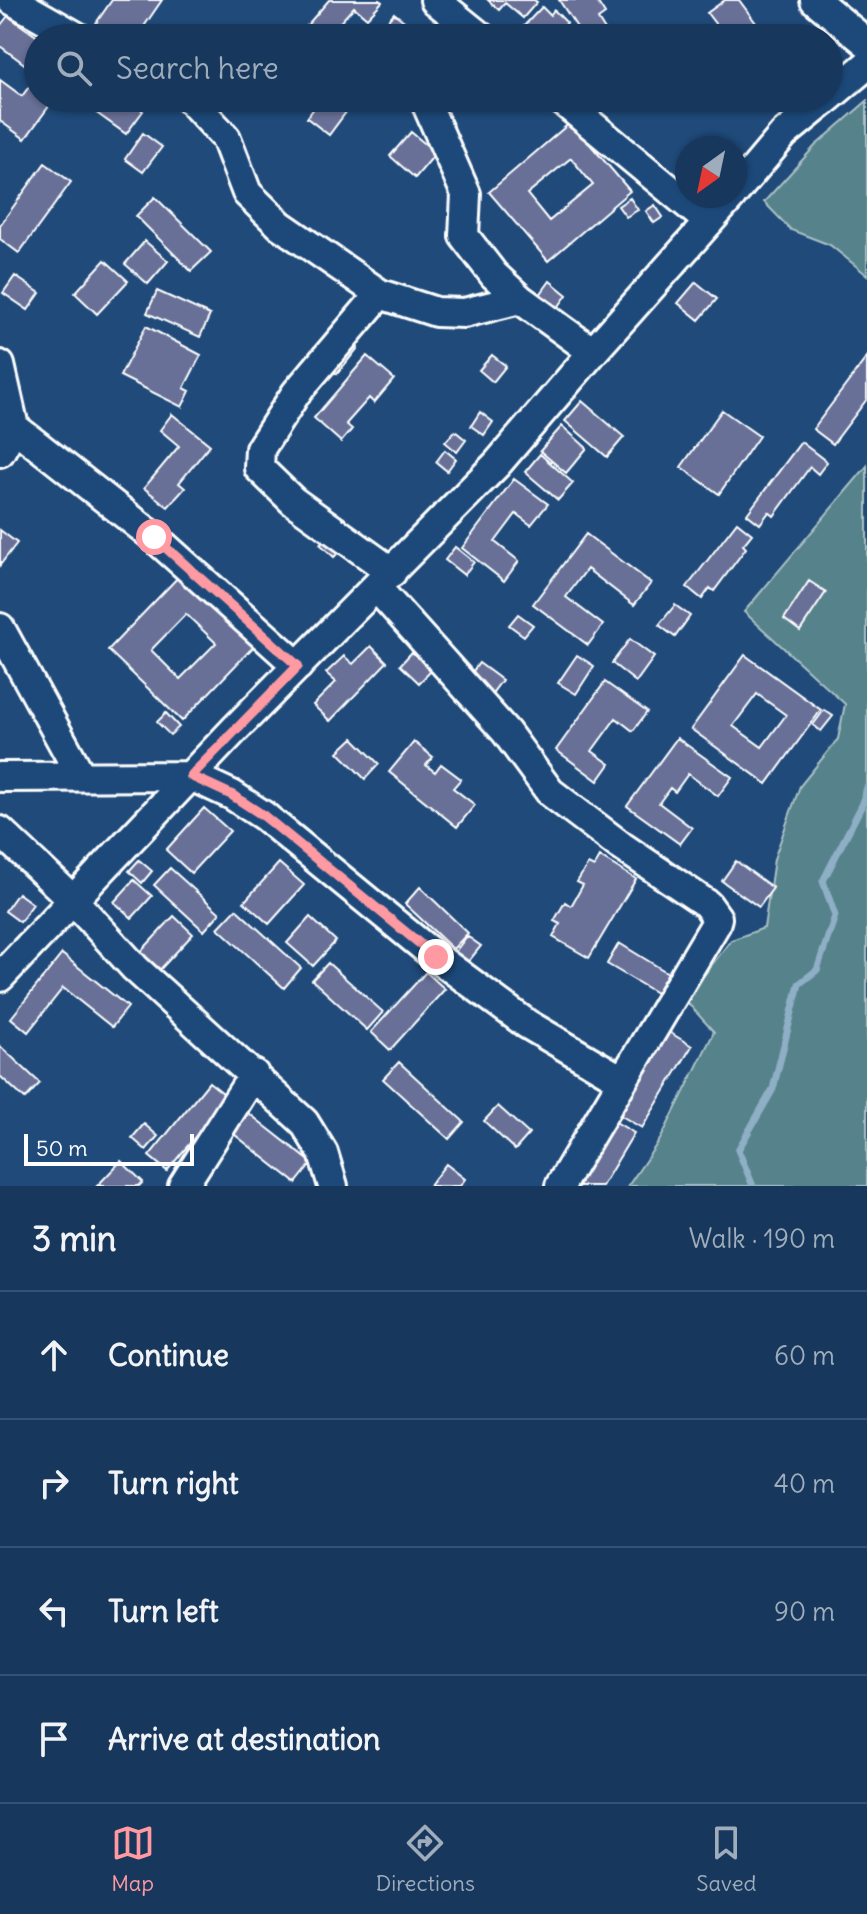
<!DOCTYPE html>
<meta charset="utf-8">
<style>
:root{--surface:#17385c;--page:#244365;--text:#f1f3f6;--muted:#9eacbb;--line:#365272;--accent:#ff9aa2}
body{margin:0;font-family:Delius,sans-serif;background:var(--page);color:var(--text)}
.compass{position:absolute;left:675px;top:136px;width:72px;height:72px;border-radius:50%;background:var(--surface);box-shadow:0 2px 6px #0004;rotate:213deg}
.scale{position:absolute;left:24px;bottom:20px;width:170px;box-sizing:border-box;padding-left:8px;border:4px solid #fff;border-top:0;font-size:22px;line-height:28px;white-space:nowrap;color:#fff;-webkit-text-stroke:6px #1f4a7a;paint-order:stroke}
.stop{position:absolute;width:24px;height:24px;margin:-18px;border:6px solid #ff9aa2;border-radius:50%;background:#fff}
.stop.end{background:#ff9aa2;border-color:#fff;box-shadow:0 2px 8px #0008}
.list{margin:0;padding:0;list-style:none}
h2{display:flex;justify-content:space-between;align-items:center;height:104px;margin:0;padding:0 32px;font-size:34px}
h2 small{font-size:26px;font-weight:400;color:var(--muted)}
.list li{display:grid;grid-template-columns:52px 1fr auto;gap:24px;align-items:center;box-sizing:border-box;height:128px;padding:0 32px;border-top:2px solid var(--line)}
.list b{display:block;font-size:30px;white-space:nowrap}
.list em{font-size:26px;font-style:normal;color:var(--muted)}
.icon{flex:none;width:44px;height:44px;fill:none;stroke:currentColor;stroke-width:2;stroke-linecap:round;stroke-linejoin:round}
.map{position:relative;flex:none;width:867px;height:1186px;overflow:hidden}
.search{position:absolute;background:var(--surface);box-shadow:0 2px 6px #0004;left:24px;right:24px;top:24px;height:88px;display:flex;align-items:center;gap:20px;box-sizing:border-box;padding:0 28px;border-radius:44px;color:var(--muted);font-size:30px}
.sheet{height:616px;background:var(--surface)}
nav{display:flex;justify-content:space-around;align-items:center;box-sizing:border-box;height:112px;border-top:2px solid var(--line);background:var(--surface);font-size:22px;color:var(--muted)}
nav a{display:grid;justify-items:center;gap:4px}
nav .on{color:var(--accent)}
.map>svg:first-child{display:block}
.green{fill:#57838b;stroke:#abc1c5;stroke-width:2}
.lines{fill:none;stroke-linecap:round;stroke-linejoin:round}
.stream{stroke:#8eafc5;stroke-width:7}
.building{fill:#687097;stroke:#fff;stroke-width:2;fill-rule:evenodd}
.street-casing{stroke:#fff;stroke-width:34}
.street{stroke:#1f4a7a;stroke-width:28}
.route{stroke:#ff9aa2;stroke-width:10}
</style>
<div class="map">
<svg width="867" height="1186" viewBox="0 0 867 1186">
<rect width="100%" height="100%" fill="#1f4a7a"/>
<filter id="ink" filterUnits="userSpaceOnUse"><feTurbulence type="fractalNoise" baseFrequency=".0125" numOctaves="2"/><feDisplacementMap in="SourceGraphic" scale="16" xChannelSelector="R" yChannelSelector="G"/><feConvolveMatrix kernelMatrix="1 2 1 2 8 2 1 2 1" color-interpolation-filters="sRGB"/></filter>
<g filter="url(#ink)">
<path class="green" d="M 867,101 L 867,275 L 830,245 L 791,230 L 764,202 L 815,146 Z
M 867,466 L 867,1186 L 628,1186 L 661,1138 L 714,1032 L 685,1000 L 731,940 L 764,928 L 774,859 L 800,786 L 838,739 L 845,704 L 744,612 Z"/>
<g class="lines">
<path class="stream" d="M 753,1186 L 738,1150 L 773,1089 L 799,984 L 817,970 L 835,916 L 823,881 L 863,803 L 867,787"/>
</g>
<path class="building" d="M 112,0 L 162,0 L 136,38 L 117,38 L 96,23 Z
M 329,0 L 380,0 L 382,2 L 367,18 L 354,7 L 326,38 L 296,38 Z
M 488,0 L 534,0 L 537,2 L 523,18 L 505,3 L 499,10 Z
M 559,0 L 596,0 L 605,14 L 598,19 L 608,35 L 603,38 L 584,38 Z
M 725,0 L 739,0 L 767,38 L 726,38 L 707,13 Z
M 542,7 L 550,15 L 554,10 L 567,23 L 563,27 L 575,38 L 531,38 L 521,29 Z
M 394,13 L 413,28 L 405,38 L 387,38 L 379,31 Z
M 8,16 L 39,38 L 38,74 L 0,46 L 0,26 Z
M 419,24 L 431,34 L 428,38 L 408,38 Z
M 38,75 L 38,98 L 55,98 L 25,139 L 0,121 L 0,80 L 22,96 Z
M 88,98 L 126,98 L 143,111 L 126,134 L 84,104 Z
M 315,98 L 352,98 L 355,100 L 329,135 L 307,118 L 319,101 Z
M 571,122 L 630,191 L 548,261 L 489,192 ZM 571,158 L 593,185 L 549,221 L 527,194 Z
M 411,132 L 436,153 L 415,178 L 390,156 Z
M 143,133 L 162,147 L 143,172 L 125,159 Z
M 45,163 L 71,182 L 19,253 L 0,239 L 0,225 Z
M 155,197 L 211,252 L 191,271 L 136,216 Z
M 630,198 L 638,210 L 626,217 L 618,206 Z
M 655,205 L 663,217 L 654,223 L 646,211 Z
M 145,241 L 168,261 L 148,284 L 125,264 Z
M 105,260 L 128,281 L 97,314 L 75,293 Z
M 15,276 L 40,293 L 28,310 L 3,293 Z
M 550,281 L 567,295 L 556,310 L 539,296 Z
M 696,282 L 717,299 L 699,320 L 678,303 Z
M 157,291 L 210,315 L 200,337 L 147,313 Z
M 146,326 L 201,355 L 184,388 L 190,391 L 182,407 L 120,376 Z
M 348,340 L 358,348 L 337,374 L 327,366 Z
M 492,355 L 506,366 L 493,382 L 479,370 Z
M 367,356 L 394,379 L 374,403 L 369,398 L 346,424 L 352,429 L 341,442 L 314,418 Z
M 867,357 L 867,399 L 833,444 L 813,429 Z
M 582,401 L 624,437 L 607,457 L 565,421 Z
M 722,410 L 759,436 L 719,494 L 681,467 Z
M 480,412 L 493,422 L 484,435 L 471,426 Z
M 172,414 L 210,445 L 179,483 L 185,488 L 168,507 L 144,488 L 179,446 L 160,430 Z
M 562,426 L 587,448 L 566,473 L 540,451 Z
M 455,431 L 466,440 L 457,452 L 445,442 Z
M 801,442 L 827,462 L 818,474 L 810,467 L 774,516 L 769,512 L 760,524 L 747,514 Z
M 445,450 L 456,459 L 447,471 L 436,462 Z
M 540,454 L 573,483 L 558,500 L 525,472 Z
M 514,479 L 548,504 L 531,525 L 516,514 L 495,542 L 519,561 L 504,581 L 462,548 Z
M 737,522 L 752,534 L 743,545 L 746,548 L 714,591 L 710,588 L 702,599 L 687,587 Z
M 0,530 L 17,543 L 0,565 Z
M 329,534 L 343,548 L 334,557 L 320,544 Z
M 586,534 L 651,583 L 634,605 L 587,569 L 566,597 L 603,625 L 588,645 L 533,604 Z
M 455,547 L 474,562 L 464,575 L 445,560 Z
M 184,571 L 258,642 L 182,721 L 108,650 ZM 186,614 L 216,643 L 180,679 L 151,650 Z
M 809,581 L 826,592 L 800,631 L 784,619 Z
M 675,605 L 690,616 L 675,637 L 659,625 Z
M 518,614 L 533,625 L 524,636 L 509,625 Z
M 630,639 L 654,657 L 636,682 L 612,663 Z
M 371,646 L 387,662 L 330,721 L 313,705 L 336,682 L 326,673 L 344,656 L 353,664 Z
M 412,652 L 432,670 L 419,683 L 400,665 Z
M 577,655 L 594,666 L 576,694 L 558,683 Z
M 745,655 L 821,710 L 767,784 L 691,729 ZM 757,694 L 786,715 L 762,747 L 733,726 Z
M 479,663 L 502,680 L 490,696 L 467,679 Z
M 605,682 L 647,712 L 633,731 L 616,718 L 592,751 L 610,764 L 598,781 L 556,750 Z
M 824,710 L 833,716 L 821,731 L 813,725 Z
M 166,713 L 179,727 L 170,735 L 157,722 Z
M 353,738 L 379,764 L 365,779 L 338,752 Z
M 677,738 L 732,777 L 718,796 L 688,774 L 675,792 L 670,788 L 659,803 L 692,828 L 680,844 L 627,806 Z
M 414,742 L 433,757 L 426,765 L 435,772 L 441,764 L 461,779 L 453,788 L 475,805 L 457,827 L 389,772 Z
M 204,808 L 230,831 L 191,873 L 166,850 Z
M 600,857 L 636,879 L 589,958 L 553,937 L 560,924 L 554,921 L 565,902 L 571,906 L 583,885 L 577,882 L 588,864 L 594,867 Z
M 139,860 L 152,871 L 142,883 L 129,871 Z
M 736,861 L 773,888 L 759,907 L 722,881 Z
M 279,863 L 304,885 L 269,924 L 244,902 Z
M 170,868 L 220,913 L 204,931 L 154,885 Z
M 134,880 L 152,896 L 132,918 L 114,902 Z
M 420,887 L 468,933 L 453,949 L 405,904 Z
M 18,893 L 33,904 L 20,922 L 5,911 Z
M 236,909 L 301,968 L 284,988 L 218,928 Z
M 174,916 L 193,934 L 155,975 L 135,958 Z
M 310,917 L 336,941 L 313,966 L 287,943 Z
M 467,936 L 481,946 L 468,962 L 455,952 Z
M 619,943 L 668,973 L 656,993 L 607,964 Z
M 62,954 L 128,1007 L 112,1027 L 63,988 L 28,1032 L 11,1018 Z
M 328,963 L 383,1012 L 367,1030 L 312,980 Z
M 426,972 L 445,989 L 390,1050 L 371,1032 Z
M 669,1032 L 692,1046 L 642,1128 L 618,1114 Z
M 0,1046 L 40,1083 L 25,1099 L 0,1076 Z
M 399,1062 L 464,1122 L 449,1139 L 383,1079 Z
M 209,1082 L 228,1097 L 167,1171 L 149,1156 Z
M 498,1106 L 529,1134 L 515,1150 L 484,1121 Z
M 241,1107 L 312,1163 L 296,1183 L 225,1127 Z
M 614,1121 L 634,1133 L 602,1186 L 574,1186 Z
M 144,1124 L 158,1136 L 146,1150 L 132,1138 Z
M 121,1161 L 143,1182 L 139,1186 L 97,1186 Z
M 446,1164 L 465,1179 L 460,1186 L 429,1186 Z"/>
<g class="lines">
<g class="street-casing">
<path id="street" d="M 12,0 L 79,38
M 435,0 L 482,38
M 815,0 L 867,43
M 829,97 L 867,65
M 189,98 L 226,138 L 247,193 L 280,225 L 380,294 L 436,312 L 464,313 L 520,299
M 424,98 L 466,194 L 464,236 L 494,275 L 520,299 L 593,352
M 559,98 L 709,222
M 735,192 L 784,134 L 828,98
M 380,294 L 296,393 L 260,449 L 259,468 L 293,501 L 392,572
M 0,365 L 14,427 L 0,452
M 0,422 L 14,427 L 154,537 L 298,666
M 376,587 L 506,732 L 550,792 L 621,846 L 707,904 L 717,918 L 715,925 L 560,1186
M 0,628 L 81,776
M 0,777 L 191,776 L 232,795 L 264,816 L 436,957 L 527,1024 L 622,1080
M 0,831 L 73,900 L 135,968 L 304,1122 L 323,1153 L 333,1186
M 0,977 L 235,729 L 497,464 L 593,352 L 732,196
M 183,1186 L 254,1074"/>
</g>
<use href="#street" class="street"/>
</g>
</g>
<g class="lines" filter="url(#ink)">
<path class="route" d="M 154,537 L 298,666 L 191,776 L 232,795 L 264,816 L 436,957"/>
</g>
</svg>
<svg class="compass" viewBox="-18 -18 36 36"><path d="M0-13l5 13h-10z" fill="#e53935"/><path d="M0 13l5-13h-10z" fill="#9eacbb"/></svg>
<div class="scale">50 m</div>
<div class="stop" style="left:154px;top:537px"></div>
<div class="stop end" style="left:436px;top:957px"></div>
<div class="search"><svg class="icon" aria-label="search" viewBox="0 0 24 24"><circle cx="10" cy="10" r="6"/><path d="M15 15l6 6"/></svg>Search here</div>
</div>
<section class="sheet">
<h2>3 min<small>Walk · 190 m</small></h2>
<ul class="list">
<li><svg class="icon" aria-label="ahead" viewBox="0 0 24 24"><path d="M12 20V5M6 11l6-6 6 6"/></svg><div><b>Continue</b></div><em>60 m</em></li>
<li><svg class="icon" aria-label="right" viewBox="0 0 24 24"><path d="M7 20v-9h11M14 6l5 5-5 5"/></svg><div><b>Turn right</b></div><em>40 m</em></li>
<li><svg class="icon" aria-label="left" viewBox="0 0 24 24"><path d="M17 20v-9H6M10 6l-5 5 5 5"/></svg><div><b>Turn left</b></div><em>90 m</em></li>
<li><svg class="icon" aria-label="arrive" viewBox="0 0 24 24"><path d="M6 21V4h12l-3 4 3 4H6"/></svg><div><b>Arrive at destination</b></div></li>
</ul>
</section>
<nav>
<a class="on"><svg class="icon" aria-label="map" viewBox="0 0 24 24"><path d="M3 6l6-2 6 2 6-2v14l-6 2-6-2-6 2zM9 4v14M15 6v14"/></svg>Map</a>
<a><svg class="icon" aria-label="directions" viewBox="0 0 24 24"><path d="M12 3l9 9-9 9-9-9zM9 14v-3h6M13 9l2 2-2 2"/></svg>Directions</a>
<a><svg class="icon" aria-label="saved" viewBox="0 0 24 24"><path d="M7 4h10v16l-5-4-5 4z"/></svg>Saved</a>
</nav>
